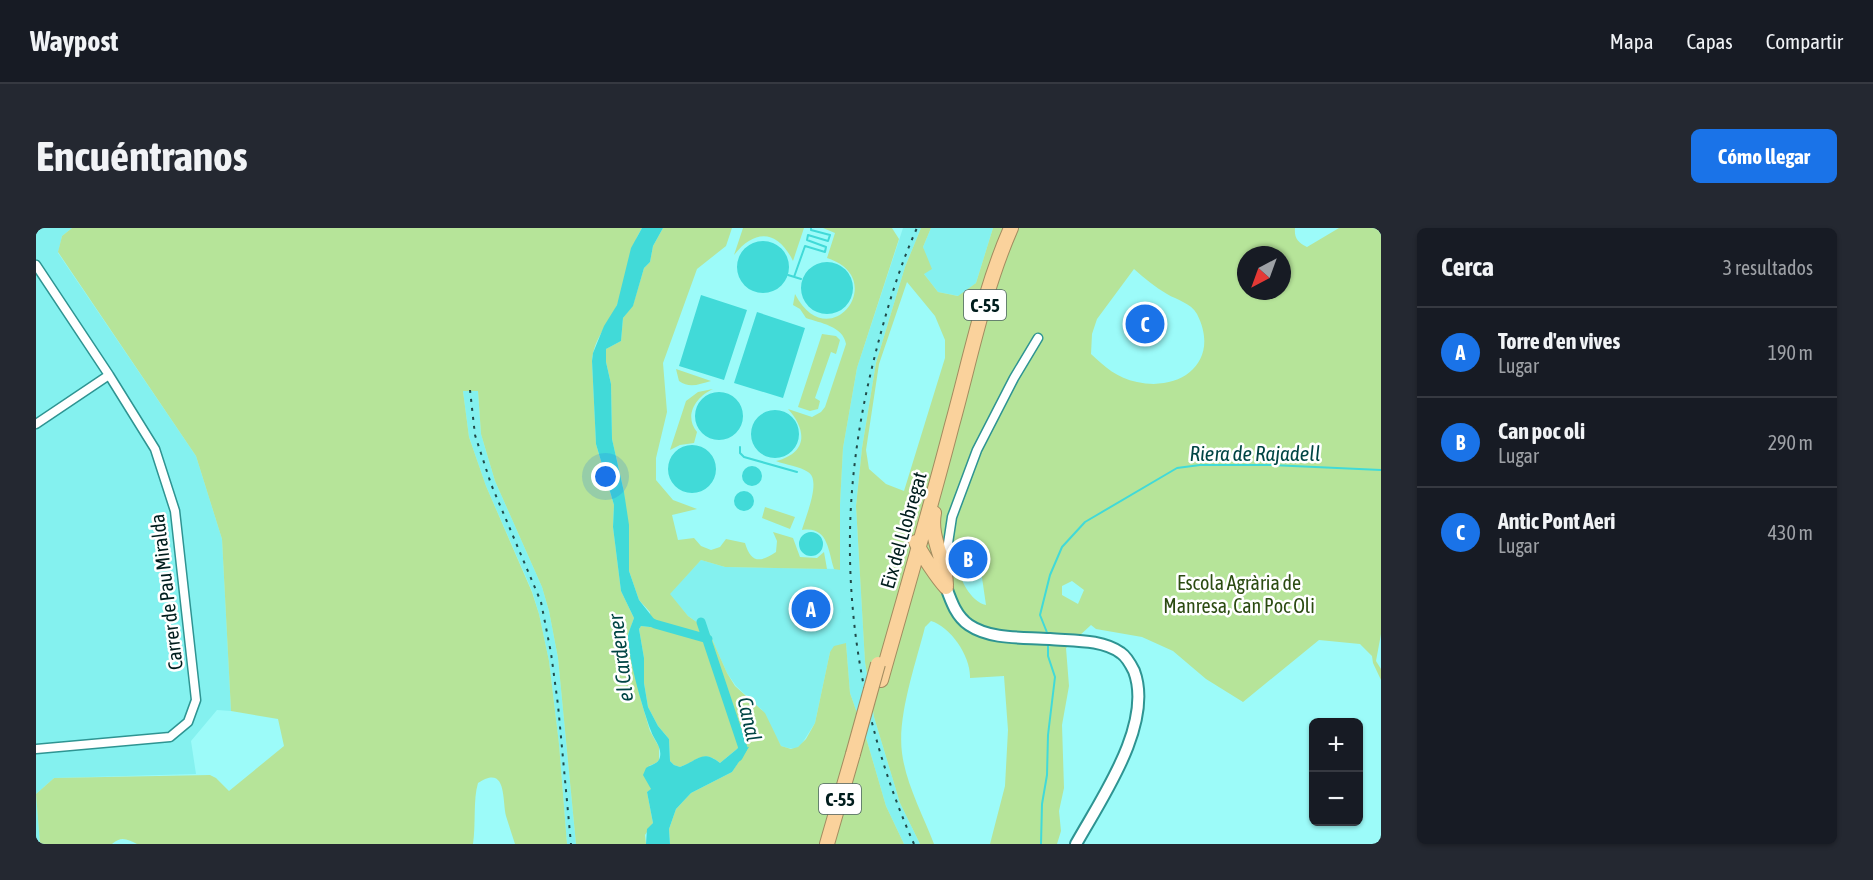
<!DOCTYPE html>
<html lang="es">
<meta charset="utf-8">
<style>
:root{--surface:#171b24;--page:#242831;--text:#f1f3f6;--muted:#9ea1a6;--line:#363941;--accent:#1a73e8}
body{margin:0;font-family:"Asap Condensed",sans-serif;background:var(--page);color:var(--text)}
.controls{position:absolute;right:18px;bottom:18px;display:grid;overflow:hidden;border-radius:9px;box-shadow:0 2px 4px #0004}
.controls button{width:54px;height:54px;display:grid;place-items:center;padding:0;border:0;border-bottom:2px solid var(--line);background:var(--surface);color:var(--text);font:30px sans-serif}
.compass{position:absolute;left:1201px;top:18px;width:54px;height:54px;border-radius:50%;background:var(--surface);box-shadow:0 2px 4px #0004;rotate:221deg}
.you{position:absolute;left:570px;top:249px;width:21px;height:21px;margin:-15px;border:4px solid #fff;border-radius:50%;background:#1a73e8;box-shadow:0 0 0 9px #1a73e833}
.badge{display:grid;place-items:center;width:39px;height:39px;border-radius:50%;background:var(--accent);color:#fff;font-size:20px;font-weight:700}
.pin{position:absolute;translate:-50% -50%;border:3px solid #fff;box-shadow:0 2px 6px #0006}
.list{margin:0;padding:0;list-style:none}
h2{display:flex;justify-content:space-between;align-items:center;height:78px;margin:0;padding:0 24px;font-size:26px}
h2 small{font-size:20px;font-weight:400;color:var(--muted)}
.list li{display:grid;grid-template-columns:39px 1fr auto;gap:18px;align-items:center;box-sizing:border-box;height:90px;padding:0 24px;border-top:2px solid var(--line)}
.list b{display:block;font-size:22px;white-space:nowrap}
.list p{margin:0;font-size:20px;white-space:nowrap;color:var(--muted)}
.list em{font-size:20px;font-style:normal;color:var(--muted)}
.map{position:relative;flex:none;width:1345px;height:616px;overflow:hidden;border-radius:9px}
header{display:flex;align-items:center;gap:36px;box-sizing:border-box;height:84px;padding:0 30px;background:var(--surface);border-bottom:2px solid var(--line)}
header strong{font-size:28px}
nav{display:flex;gap:33px;margin-inline-start:auto;font-size:21px}
.intro{display:flex;align-items:center;justify-content:space-between;box-sizing:border-box;height:144px;padding:0 36px}
h1{margin:0;font-size:42px}
.button{padding:15px 27px;border-radius:9px;background:var(--accent);color:#fff;font-size:21px;font-weight:700}
main{display:flex;gap:36px;padding:0 36px}
aside{flex:1;background:var(--surface);border-radius:9px;box-shadow:0 2px 4px #0004}
.map>svg:first-child{display:block}
.built{fill:#84f1ef}
.green{fill:#b6e499;fill-rule:evenodd}
.water{fill:#41dad8}
.lines{fill:none;stroke-linecap:round;stroke-linejoin:round}
.stream{stroke:#41dad8;stroke-width:2}
.canal{stroke:#41dad8;stroke-width:9}
.minor-casing{stroke:#2e9492;stroke-width:11}
.tertiary-casing{stroke:#2e9492;stroke-width:14}
.trunk-casing{stroke:#a28c60;stroke-width:16}
.minor{stroke:#fff;stroke-width:8}
.tertiary{stroke:#fff;stroke-width:10}
.trunk{stroke:#fad29c;stroke-width:14}
.rail{stroke:#204a49;stroke-width:2;stroke-dasharray:3 6;stroke-linecap:butt}
.trunk-bridge-casing{stroke:#a28c60;stroke-width:16;stroke-linecap:butt}
.trunk-bridge{stroke:#fad29c;stroke-width:14}
.labels{text-anchor:middle;dominant-baseline:central;stroke-width:5;stroke-linejoin:round;paint-order:stroke}
.shield{fill:#fff;stroke:#4c6161;stroke-width:1.5}
.shield-label{font-size:18px;font-weight:bold;fill:#001d1d}
.street-label{font-size:20px;fill:#001d1d;stroke:#fff}
.park-label{font-size:20px;fill:#2b4b11;stroke:#fff}
.water-label{font-size:21px;font-style:italic;fill:#004544;stroke:#fff}
</style>
<header>
<strong>Waypost</strong>
<nav><a>Mapa</a><a>Capas</a><a>Compartir</a></nav>
</header>
<div class="intro"><h1>Encuéntranos</h1><a class="button">Cómo llegar</a></div>
<main>
<div class="map">
<svg width="1345" height="616" viewBox="0 0 1345 616">
<rect width="100%" height="100%" fill="#9cfbf9"/>
<path class="built" d="M 0,0 L 36,0 L 26,8 L 22,25 L 160,228 L 186,311 L 195,483 L 181,482 L 155,513 L 160,546 L 18,550 L 0,566 L 4,616 L 0,616 Z
M 867,0 L 885,0 L 869,39 L 840,135 L 826,220 L 820,278 L 829,434 L 838,489 L 864,575 L 884,616 L 868,616 L 850,578 L 831,513 L 814,465 L 810,415 L 794,424 L 779,495 L 765,517 L 759,521 L 752,520 L 745,518 L 726,482 L 700,458 L 691,445 L 672,402 L 652,388 L 633,366 L 665,332 L 689,339 L 804,341 L 804,277 L 807,220 L 821,140 Z
M 895,0 L 957,0 L 940,55 L 923,68 L 902,64 L 888,46 L 890,30 L 887,19 Z
M 427,163 L 442,163 L 445,206 L 459,253 L 506,359 L 513,383 L 522,430 L 540,616 L 531,616 L 523,516 L 513,433 L 503,386 L 496,363 L 450,258 L 433,209 Z"/>
<path class="green" d="M 36,0 L 606,0 C 590,26 592,51 581,77 C 572,97 558,110 556,133 L 560,216 L 578,277 L 577,299 L 585,363 L 598,390 L 592,407 L 596,434 L 606,476 L 614,503 L 623,519 L 623,532 L 620,535 L 613,538 L 615,562 L 611,564 L 617,595 L 609,607 L 610,616 L 540,616 L 522,430 L 513,383 L 506,359 L 459,253 L 445,206 L 442,163 L 427,163 L 433,209 L 450,258 L 496,364 L 503,386 L 513,433 L 523,516 L 531,616 L 479,616 C 476,607 473,597 470,588 C 466,571 471,536 442,555 C 437,571 440,597 437,616 L 101,616 C 91,611 85,608 76,616 L 4,616 L 0,566 L 18,550 L 174,547 L 180,550 L 193,563 L 248,518 L 242,491 L 195,483 L 186,311 L 160,228 L 22,24 L 26,8 Z
M 627,0 L 696,0 L 690,18 L 661,41 L 627,135 L 631,184 L 620,230 L 620,252 L 637,272 L 661,281 L 636,287 L 642,312 L 658,310 L 665,318 L 675,322 L 684,319 L 690,311 L 709,315 C 715,335 724,335 740,324 L 741,313 L 737,304 L 757,310 L 764,329 L 781,330 L 788,324 L 791,341 L 689,339 L 665,332 L 634,366 L 652,388 L 672,402 L 691,445 L 699,458 L 729,485 L 745,518 L 755,521 L 762,519 L 770,511 L 779,495 L 794,424 L 798,418 L 810,415 L 814,465 L 831,513 L 850,578 L 868,616 L 634,616 L 633,601 L 640,581 L 655,565 L 696,544 L 712,519 L 701,521 L 684,535 C 667,521 662,533 644,539 L 638,537 L 634,533 L 633,511 L 622,498 L 612,479 L 608,455 L 608,430 L 603,401 L 605,398 L 614,399 L 614,384 L 603,372 L 593,343 L 588,264 L 576,211 L 575,156 L 570,134 L 570,121 L 585,113 L 587,90 L 597,77 L 608,40 L 614,34 L 617,18 Z
M 707,0 L 768,0 L 757,33 C 742,2 719,0 698,27 Z
M 787,0 L 856,0 L 863,11 L 821,140 L 807,220 L 804,277 L 804,342 L 798,341 C 792,322 792,298 766,302 C 769,290 786,252 772,244 C 763,238 750,237 740,233 C 772,225 771,202 752,181 L 776,189 L 785,184 L 789,179 L 810,116 C 807,98 784,95 770,90 L 764,81 L 757,77 L 759,66 C 793,131 855,50 791,30 L 799,5 Z
M 885,0 L 895,0 L 887,19 L 896,41 L 888,46 L 902,64 L 922,68 L 940,55 L 957,0 L 1259,0 C 1258,10 1262,15 1271,19 L 1303,0 L 1345,0 L 1345,406 L 1340,433 L 1345,441 L 1345,452 L 1337,435 L 1336,428 L 1324,416 L 1283,412 L 1207,474 L 1170,451 L 1137,423 L 1106,409 L 1060,401 L 1055,397 L 1030,420 L 1033,458 L 1026,497 L 1028,560 L 1023,583 L 1025,603 L 1021,616 L 954,616 L 969,558 L 972,502 L 968,448 L 934,450 C 935,429 915,399 895,393 L 889,399 C 880,435 861,488 866,525 C 870,556 887,587 898,616 L 884,616 L 864,575 L 838,489 L 829,434 L 820,278 L 826,220 L 840,135 L 869,39 ZM 1210,27 L 1246,27 L 1246,63 L 1210,63 ZM 1098,41 C 1108,50 1119,59 1131,66 C 1141,72 1155,75 1161,86 C 1185,133 1146,164 1101,154 C 1081,150 1069,139 1055,126 L 1056,106 L 1061,91 ZM 871,54 L 899,88 L 909,112 L 909,130 L 868,263 L 850,256 L 833,241 L 830,222 L 843,136 ZM 929,312 L 938,316 L 943,329 L 950,377 C 935,374 922,350 922,335 C 922,329 927,319 929,312 ZM 1036,353 L 1048,362 L 1042,376 L 1026,367 L 1026,358 Z
M 786,106 L 800,108 L 804,112 L 800,126 L 795,124 L 779,170 L 784,173 L 782,181 L 774,183 L 762,179 Z
M 640,141 L 675,153 C 663,156 654,161 643,153 Z
M 677,161 C 661,168 647,187 661,204 L 658,215 L 644,217 L 634,222 L 650,173 L 662,164 Z
M 729,279 L 759,289 L 754,301 L 726,290 Z"/>
<path class="water" d="M 606,0 L 627,0 L 617,18 L 614,34 L 608,40 L 597,78 L 587,90 L 585,113 L 570,121 L 570,134 L 575,156 L 576,211 L 588,264 L 593,297 L 593,343 L 603,372 L 618,391 L 617,397 L 614,399 L 605,398 L 603,401 L 608,430 L 608,455 L 612,479 L 622,498 L 633,511 L 634,533 L 638,537 L 644,539 C 663,532 666,521 684,535 L 701,521 L 713,519 L 696,544 L 655,565 L 640,581 L 633,601 L 634,616 L 610,616 L 611,601 L 617,595 L 611,564 L 615,561 L 607,547 L 610,540 C 614,537 623,536 624,529 C 626,519 618,512 615,503 C 607,482 592,430 592,408 C 593,402 596,396 598,390 L 585,363 L 577,299 L 578,277 L 560,216 L 556,133 L 557,125 L 568,98 L 581,77 L 595,20 Z
M701 39a26 26 0 1 1 52 0a26 26 0 1 1-52 0Z
M765 60a26 26 0 1 1 52 0a26 26 0 1 1-52 0Z
M 665,67 L 711,82 L 688,152 L 643,138 Z
M 721,84 L 769,100 L 747,170 L 698,155 Z
M659 188a24 24 0 1 1 48 0a24 24 0 1 1-48 0Z
M715 206a24 24 0 1 1 48 0a24 24 0 1 1-48 0Z
M632 241a24 24 0 1 1 48 0a24 24 0 1 1-48 0Z
M706 248a10 10 0 1 1 20 0a10 10 0 1 1-20 0Z
M698 273a10 10 0 1 1 20 0a10 10 0 1 1-20 0Z
M763 316a12 12 0 1 1 24 0a12 12 0 1 1-24 0Z"/>
<g class="lines">
<path class="stream" d="M 752,47 L 765,51
M 758,49 L 769,18 L 789,24 L 790,19 L 771,12 L 772,7 L 792,13 L 794,7 L 775,2 L 775,0
M 704,219 L 704,225 L 708,229 L 761,244
M 1012,407 L 1004,387 L 1014,347 L 1026,319 L 1049,294 L 1141,240 L 1164,237 L 1235,237 L 1345,242
M 1005,616 L 1006,576 L 1011,547 L 1012,507 L 1019,449 L 1012,428 L 1012,415"/>
<path class="canal" d="M 608,391 L 619,396 L 672,411
M 665,394 L 707,520 L 702,529"/>
<g class="minor-casing">
<path id="minor" d="M 0,37 L 73,147 L 119,221 L 139,283 L 160,472 L 152,494 L 134,509 L 0,521
M 0,196 L 73,147
M 907,332 L 911,322 L 916,289 L 941,222 L 978,150 L 1002,110"/>
</g>
<g class="tertiary-casing">
<path id="tertiary" d="M 910,359 C 915,373 920,388 933,397 C 955,412 988,409 1014,411 C 1036,413 1066,411 1085,425 C 1091,429 1095,437 1098,443 C 1118,496 1065,571 1040,616"/>
</g>
<g class="trunk-casing">
<path id="trunk" d="M 898,285 C 893,310 910,332 910,357
M 880,314 C 884,324 903,352 910,359
M 845,452 C 869,367 894,282 916,197 C 934,132 948,61 975,0
M 791,616 L 817,526"/>
</g>
<use href="#minor" class="minor"/>
<use href="#tertiary" class="tertiary"/>
<use href="#trunk" class="trunk"/>
<path class="rail" d="M 434,162 L 439,207 L 455,256 L 505,374 L 515,425 L 522,477 L 535,616
M 878,616 C 825,498 803,362 819,233 C 824,190 833,149 844,108 C 854,71 865,35 881,0"/>
<g class="trunk-bridge-casing">
<path id="trunk-bridge" d="M 817,526 L 842,436"/>
</g>
<use href="#trunk-bridge" class="trunk-bridge"/>
</g>
<g class="labels">
<g class="shield">
<rect x="928" y="62" width="42" height="30" rx="4.5"/>
<rect x="783" y="556" width="42" height="30" rx="4.5"/>
</g>
<g class="shield-label">
<text x="949" y="77">C-55</text>
<text x="804" y="571">C-55</text>
</g>
<g class="street-label">
<text transform="translate(867 302) rotate(-74)">Eix del Llobregat</text>
<text transform="translate(130 364) rotate(-97)">Carrer de Pau Miralda</text>
</g>
<g class="park-label">
<text x="1203" y="354">Escola Agrària de<tspan x="1203" dy="23">Manresa, Can Poc Oli</tspan></text>
</g>
<g class="water-label">
<text x="1219" y="225">Riera de Rajadell</text>
<text transform="translate(584 430) rotate(-97)">el Cardener</text>
<text transform="translate(714 491) rotate(77)">Canal</text>
</g>
</g>
</svg>
<div class="controls">
<button>+</button>
<button>−</button>
</div>
<svg class="compass" viewBox="-18 -18 36 36"><path d="M0-13l5 13h-10z" fill="#e53935"/><path d="M0 13l5-13h-10z" fill="#9ea1a6"/></svg>
<div class="you"></div>
<div class="pin badge" style="left:775px;top:381px">A</div>
<div class="pin badge" style="left:932px;top:331px">B</div>
<div class="pin badge" style="left:1109px;top:96px">C</div>
</div>
<aside>
<h2>Cerca<small>3 resultados</small></h2>
<ul class="list">
<li><span class="badge">A</span><div><b>Torre d'en vives</b><p>Lugar</p></div><em>190 m</em></li>
<li><span class="badge">B</span><div><b>Can poc oli</b><p>Lugar</p></div><em>290 m</em></li>
<li><span class="badge">C</span><div><b>Antic Pont Aeri</b><p>Lugar</p></div><em>430 m</em></li>
</ul>
</aside>
</main>
